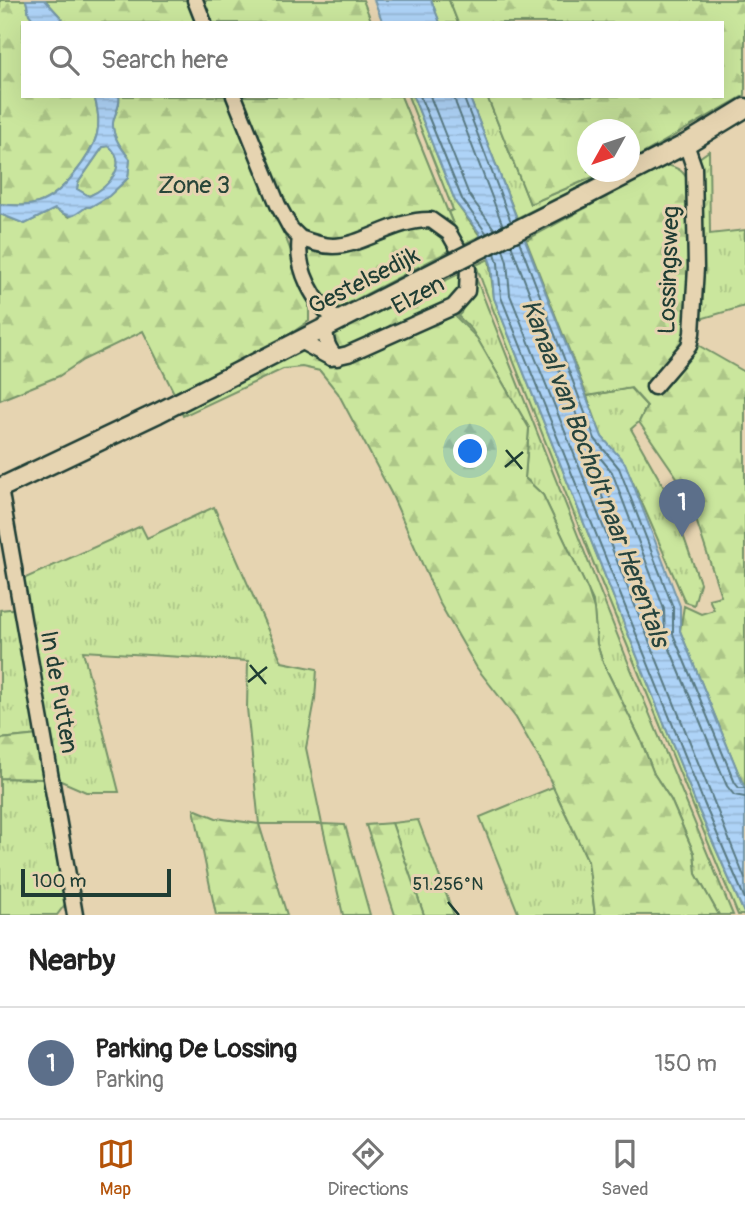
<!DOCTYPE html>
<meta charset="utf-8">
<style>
:root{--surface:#fff;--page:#f2f2f2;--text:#222;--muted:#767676;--line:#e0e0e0;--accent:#b45309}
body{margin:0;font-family:Pangolin,sans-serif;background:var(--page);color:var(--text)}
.compass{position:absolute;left:577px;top:119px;width:63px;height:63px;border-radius:50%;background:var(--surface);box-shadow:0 7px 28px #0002;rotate:230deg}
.scale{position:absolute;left:21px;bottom:18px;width:150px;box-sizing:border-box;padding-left:7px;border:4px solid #1f3d34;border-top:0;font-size:19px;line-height:24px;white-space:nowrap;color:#1f3d34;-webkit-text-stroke:5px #e6d4b1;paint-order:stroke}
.you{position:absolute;left:471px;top:452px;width:24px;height:24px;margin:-18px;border:5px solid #fff;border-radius:50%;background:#1a73e8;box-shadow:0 0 0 10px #1a73e833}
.badge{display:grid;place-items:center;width:46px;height:46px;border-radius:50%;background:var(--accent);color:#fff;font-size:23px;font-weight:700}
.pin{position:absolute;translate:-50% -58px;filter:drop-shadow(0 2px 4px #0008)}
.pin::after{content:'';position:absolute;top:37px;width:24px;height:21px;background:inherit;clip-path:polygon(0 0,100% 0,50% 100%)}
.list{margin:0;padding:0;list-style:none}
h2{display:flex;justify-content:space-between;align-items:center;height:91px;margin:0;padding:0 28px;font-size:30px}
h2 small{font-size:23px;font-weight:400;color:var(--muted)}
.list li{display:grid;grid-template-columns:46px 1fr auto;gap:21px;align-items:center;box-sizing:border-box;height:112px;padding:0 28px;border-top:2px solid var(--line)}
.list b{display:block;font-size:26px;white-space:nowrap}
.list p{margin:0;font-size:23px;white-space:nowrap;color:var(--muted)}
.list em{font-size:23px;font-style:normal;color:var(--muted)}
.icon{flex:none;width:38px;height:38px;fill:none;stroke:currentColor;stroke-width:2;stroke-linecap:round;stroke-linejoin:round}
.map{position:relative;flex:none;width:745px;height:915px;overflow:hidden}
.search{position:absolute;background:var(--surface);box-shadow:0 7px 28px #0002;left:21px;right:21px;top:21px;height:77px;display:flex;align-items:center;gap:18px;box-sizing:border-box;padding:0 24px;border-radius:0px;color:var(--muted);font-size:26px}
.sheet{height:203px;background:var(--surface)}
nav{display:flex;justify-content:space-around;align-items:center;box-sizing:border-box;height:98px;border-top:2px solid var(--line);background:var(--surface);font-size:19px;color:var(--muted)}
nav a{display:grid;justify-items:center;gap:4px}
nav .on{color:var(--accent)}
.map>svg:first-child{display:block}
.grass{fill:url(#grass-tufts);stroke:#749268;stroke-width:2}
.forest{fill:url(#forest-firs);stroke:#749268;stroke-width:2}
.water{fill:url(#water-rules);stroke:#7597a9;stroke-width:2;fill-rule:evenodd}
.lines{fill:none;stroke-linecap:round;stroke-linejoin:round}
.shore{stroke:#587982;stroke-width:2}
.minor-casing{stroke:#1f3d34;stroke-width:19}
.major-casing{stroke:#1f3d34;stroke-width:23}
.minor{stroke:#e6d4b1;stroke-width:14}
.major{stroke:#e6d4b1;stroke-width:18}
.major-bridge-casing{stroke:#1f3d34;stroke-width:23;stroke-linecap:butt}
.major-bridge{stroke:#e6d4b1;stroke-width:18}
.ticks{fill:none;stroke:#1f3d34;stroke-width:2.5}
.labels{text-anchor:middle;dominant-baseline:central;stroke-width:6;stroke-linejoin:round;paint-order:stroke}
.park-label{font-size:24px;fill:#284539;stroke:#e6d4b1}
.street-label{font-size:24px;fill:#1f3d34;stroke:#e6d4b1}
.water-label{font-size:26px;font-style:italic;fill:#26443e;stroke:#e6d4b1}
.ticks-label{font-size:18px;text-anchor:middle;fill:#1f3d34;stroke:#e6d4b1;stroke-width:6;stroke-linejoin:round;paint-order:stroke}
</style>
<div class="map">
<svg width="745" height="915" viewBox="0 0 745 915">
<defs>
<pattern id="grass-tufts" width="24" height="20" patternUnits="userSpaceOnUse" patternTransform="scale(1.75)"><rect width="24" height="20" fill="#cae69d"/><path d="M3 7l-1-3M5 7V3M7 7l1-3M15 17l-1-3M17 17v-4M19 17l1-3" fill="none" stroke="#adc688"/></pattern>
<pattern id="forest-firs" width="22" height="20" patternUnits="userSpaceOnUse" patternTransform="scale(1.75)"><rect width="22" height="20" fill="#cae69d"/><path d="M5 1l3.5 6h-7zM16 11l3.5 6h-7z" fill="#adc688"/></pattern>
<pattern id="water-rules" width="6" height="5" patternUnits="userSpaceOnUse" patternTransform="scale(1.75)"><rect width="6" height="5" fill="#aed3f7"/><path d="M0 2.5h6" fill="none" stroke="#95b6d4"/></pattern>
</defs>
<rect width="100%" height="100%" fill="#e6d4b1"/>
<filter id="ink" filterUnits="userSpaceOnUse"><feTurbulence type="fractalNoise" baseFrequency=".0143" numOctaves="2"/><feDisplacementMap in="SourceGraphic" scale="14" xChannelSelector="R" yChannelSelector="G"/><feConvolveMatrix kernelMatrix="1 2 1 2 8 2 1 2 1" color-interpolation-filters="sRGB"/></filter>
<g filter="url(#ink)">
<path class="grass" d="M 431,0 L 449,0 L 458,23 L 440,23 Z
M 408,96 L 413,96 L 456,203 L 480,236 L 462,245 L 448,212 L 453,210 Z
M 469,96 L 487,96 L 530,204 L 605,172 L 610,172 L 517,218 Z
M 709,151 L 710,234 L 745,230 L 745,306 L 697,320 L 701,235 L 699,158 Z
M 489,259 L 494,298 L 697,806 L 745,915 L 738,915 L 591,557 L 483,284 L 476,265 Z
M 472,268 L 628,662 L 733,915 L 719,915 L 696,874 L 694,853 L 671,800 L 654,774 L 640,738 L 603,663 L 597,644 L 593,601 L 543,495 L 525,478 L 529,428 L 472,330 L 458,316 L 461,313 Z
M 630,388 L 647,406 L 639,422 L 631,429 L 670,498 L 700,583 L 694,605 L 685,602 L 625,464 L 602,437 L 587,396 Z
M 214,507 L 282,662 L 317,669 L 315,700 L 306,748 L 322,824 L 259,824 L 247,708 L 248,661 L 83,651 L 119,792 L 86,792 L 54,778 L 21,580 L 141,526 L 147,538 Z
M 19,608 L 39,735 L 0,739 L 0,610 Z
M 0,778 L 46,779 L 69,899 L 57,915 L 0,915 Z
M 553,787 L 588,861 L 595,915 L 519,915 L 480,817 Z
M 418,820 L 454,915 L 424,915 L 392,823 Z"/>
<path class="forest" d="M 0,0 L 26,0 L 29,14 L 36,23 L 23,23 L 23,96 L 94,96 C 98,109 100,121 97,134 C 91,157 61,196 38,203 C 26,207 13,205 0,204 Z
M 45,0 L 191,0 L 200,23 L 66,23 Z
M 201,0 L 363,0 L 372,23 L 210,23 Z
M 449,0 L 745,0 L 745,95 L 630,161 L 630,130 L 588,130 L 588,172 L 605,172 L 530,204 L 487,96 L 722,96 L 722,23 L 458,23 Z
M 119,96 L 229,96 L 309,296 L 309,321 L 283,339 L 174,393 L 143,331 L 83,360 L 59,376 L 0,400 L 0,214 L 25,224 L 55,209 L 69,217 L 87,207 L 90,207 L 109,196 L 128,178 L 130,159 C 122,149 112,137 113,123 C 114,113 121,107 119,96 Z
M 240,96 L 401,96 L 454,227 C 451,224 446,219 442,217 C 434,212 424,213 415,214 C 363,219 344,266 291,220 Z
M 109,146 C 130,166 108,188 89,196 L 77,189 L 78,183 L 103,147 Z
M 665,165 C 678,167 684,171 689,183 L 696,344 L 745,372 L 745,789 L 680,631 L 684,606 L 701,614 L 714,610 L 709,599 L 721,596 L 687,492 L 639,422 L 647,406 L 631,388 L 587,396 L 526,240 Z
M 420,223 L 444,233 L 453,249 L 336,310 L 322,300 L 304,258 L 307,251 L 313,247 Z
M 463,272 L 461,293 L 453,300 L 345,351 L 336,350 L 332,334 Z
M 451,312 L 477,338 L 529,428 L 525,478 L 543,495 L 588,590 L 594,609 L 597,644 L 603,663 L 640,738 L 654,774 L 671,800 L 694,853 L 696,874 L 719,915 L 595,915 L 588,861 L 543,765 L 516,718 L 477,668 L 439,602 L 391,493 L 338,393 L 320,371 L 302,367 L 283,369 L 183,416 L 180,409 L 297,350 L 308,350 L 324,359 Z
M 39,735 L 46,779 L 0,778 L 0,739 Z
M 194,809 L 216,818 L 259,824 L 287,915 L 216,915 Z
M 392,823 L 424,915 L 395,915 L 366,825 Z
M 322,824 L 345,825 L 370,915 L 343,915 Z"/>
<path class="water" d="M 26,0 L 45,0 L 66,23 L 36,23 L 29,14 Z
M 374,0 L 431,0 L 440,23 L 383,23 Z
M 94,96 L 119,96 C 121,107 114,113 113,123 C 112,137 122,149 130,159 L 128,178 L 109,196 L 90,207 L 86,207 C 71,219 71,218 55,209 L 25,224 L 0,214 L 0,204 C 13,205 26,207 38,203 C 61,196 91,157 97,134 C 100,121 98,109 94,96 ZM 109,146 C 130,165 108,188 89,196 L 77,189 L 78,183 L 103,147 Z
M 413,96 L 469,96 L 602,437 L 625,463 L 680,606 L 680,631 L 745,789 L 745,915 L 697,806 L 494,298 L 491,264 L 479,232 L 456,203 Z"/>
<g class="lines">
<path class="shore" d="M 420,96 L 462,199 L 487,234
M 430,96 L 469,195 L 495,230
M 454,96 L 456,104 L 503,226
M 463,96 L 511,222
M 519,241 L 595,439 L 619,468 L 673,607 L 673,634 L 735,783 L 739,788 L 745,788
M 511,245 L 587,442 L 612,472 L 664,609 L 665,637 L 727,786 L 734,795 L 745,797
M 503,249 L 507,262 L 510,295 L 745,879
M 495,253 L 498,263 L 501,297 L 704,803 L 745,899
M 598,475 L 602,478 L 612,503 L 610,508 L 606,506 L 595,479 Z"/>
<g class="minor-casing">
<path id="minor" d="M 195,0 L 204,23
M 234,96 L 278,205 L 291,229 L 300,238 C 295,268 314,305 339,321
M 325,328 C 326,342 327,348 337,358
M 300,341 L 331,358 L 348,354 L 453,307 L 467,291 L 468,269 L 457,247 L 449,233 L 431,220 C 394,219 364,246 333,246 C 322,246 311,242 300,238
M 654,387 L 689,346 L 692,333 L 696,268 L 694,167 L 686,144
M 0,488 L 75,915"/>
</g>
<g class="major-casing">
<path id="major" d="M 581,198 L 686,144 L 745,108
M 0,488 L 158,413 L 446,266"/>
</g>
<use href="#minor" class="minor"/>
<use href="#major" class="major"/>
<g class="major-bridge-casing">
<path id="major-bridge" d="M 446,266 L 581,198"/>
</g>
<use href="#major-bridge" class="major-bridge"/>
</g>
</g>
<path class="ticks" d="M 506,450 L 522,469M 505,467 L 523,452M 250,665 L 266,684M 248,682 L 267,667M 448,902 L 459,915"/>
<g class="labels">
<g class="park-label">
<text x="194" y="185">Zone 3</text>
</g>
<g class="street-label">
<text transform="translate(669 270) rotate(-88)">Lossingsweg</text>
<text transform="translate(364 281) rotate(-27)">Gestelsedijk</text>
<text transform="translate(418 295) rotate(-28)">Elzen</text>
<text transform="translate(59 692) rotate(80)">In de Putten</text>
</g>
<g class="water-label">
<text transform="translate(595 473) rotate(69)">Kanaal van Bocholt naar Herentals</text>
</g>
</g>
<g class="ticks-label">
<text x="448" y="890">51.256°N</text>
</g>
</svg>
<svg class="compass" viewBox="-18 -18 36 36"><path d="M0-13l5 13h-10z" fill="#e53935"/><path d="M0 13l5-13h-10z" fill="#767676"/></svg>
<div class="scale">100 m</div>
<div class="you"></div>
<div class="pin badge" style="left:682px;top:537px;background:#5c6f8a">1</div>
<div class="search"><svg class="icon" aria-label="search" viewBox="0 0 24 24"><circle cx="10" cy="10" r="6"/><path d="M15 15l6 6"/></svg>Search here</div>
</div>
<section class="sheet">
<h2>Nearby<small></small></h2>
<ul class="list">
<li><span class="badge" style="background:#5c6f8a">1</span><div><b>Parking De Lossing</b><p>Parking</p></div><em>150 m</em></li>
</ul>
</section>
<nav>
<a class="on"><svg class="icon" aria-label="map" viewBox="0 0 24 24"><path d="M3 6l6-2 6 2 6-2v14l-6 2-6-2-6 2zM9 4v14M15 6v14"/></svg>Map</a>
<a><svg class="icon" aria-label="directions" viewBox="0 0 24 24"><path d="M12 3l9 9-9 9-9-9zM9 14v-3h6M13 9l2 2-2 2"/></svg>Directions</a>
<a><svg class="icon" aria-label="saved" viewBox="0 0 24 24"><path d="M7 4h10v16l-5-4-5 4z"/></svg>Saved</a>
</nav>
